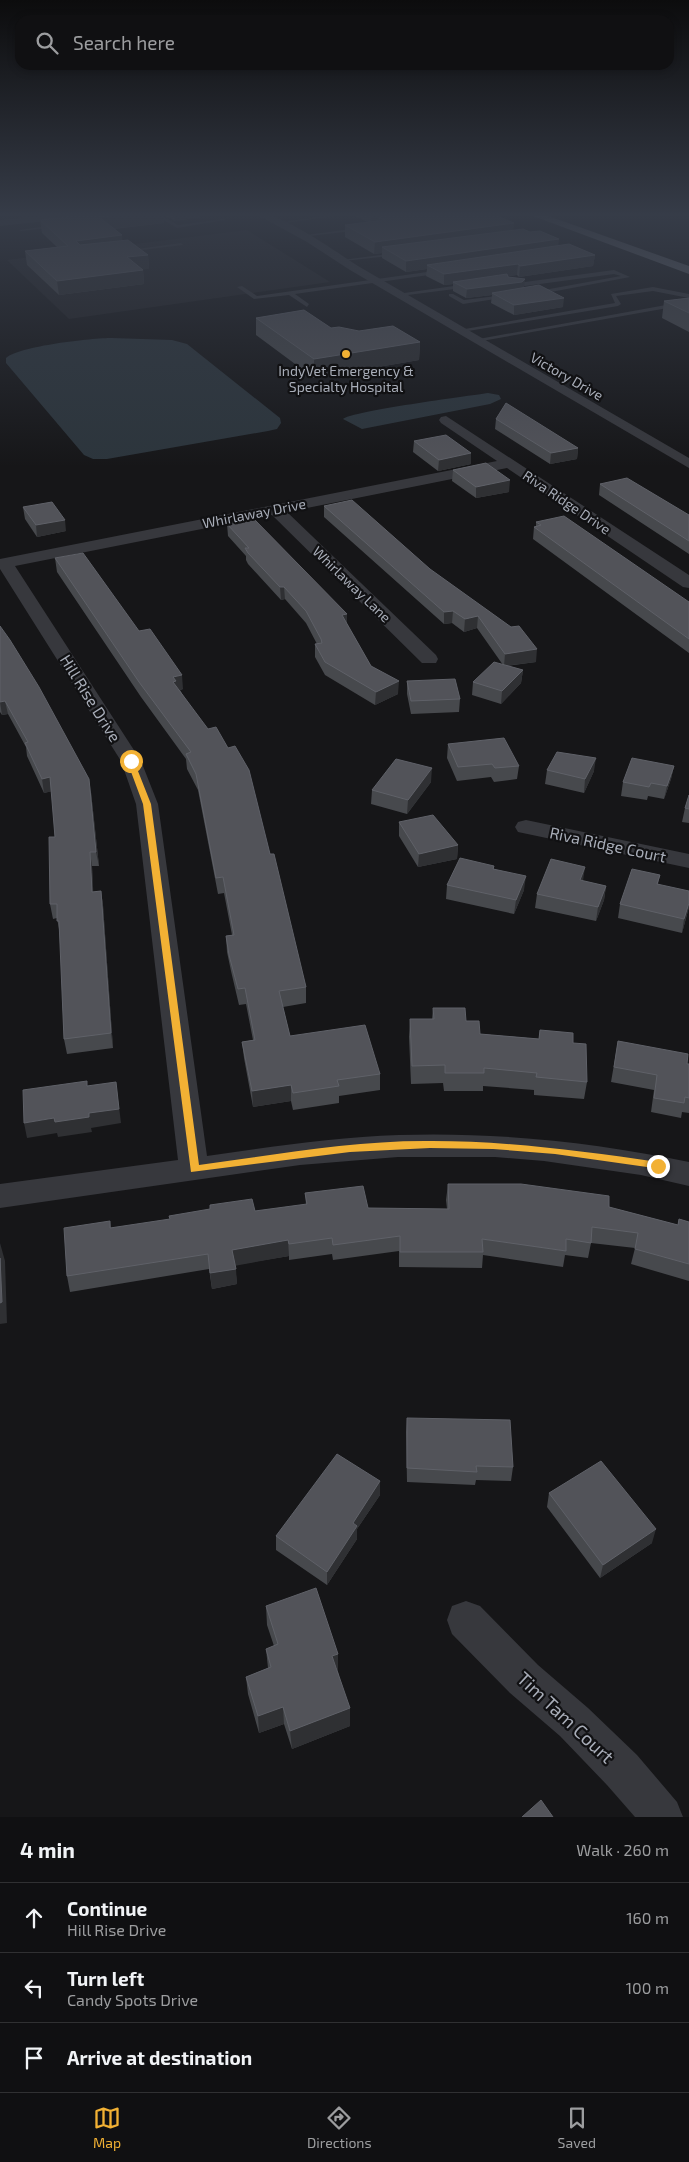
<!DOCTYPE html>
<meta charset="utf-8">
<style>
:root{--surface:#101012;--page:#19191b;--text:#f1f3f6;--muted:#9c9d9f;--line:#303032;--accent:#f2b134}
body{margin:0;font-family:"Exo 2",sans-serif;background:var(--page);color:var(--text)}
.stop{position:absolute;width:15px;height:15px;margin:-11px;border:4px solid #f2b134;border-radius:50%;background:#fff}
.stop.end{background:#f2b134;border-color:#fff;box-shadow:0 1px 5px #0008}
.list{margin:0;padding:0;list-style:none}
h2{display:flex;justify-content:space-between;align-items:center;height:65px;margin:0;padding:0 20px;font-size:21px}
h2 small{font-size:16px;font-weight:400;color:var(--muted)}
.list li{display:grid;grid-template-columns:32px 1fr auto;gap:15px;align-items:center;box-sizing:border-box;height:70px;padding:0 20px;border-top:1px solid var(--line)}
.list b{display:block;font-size:19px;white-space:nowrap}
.list p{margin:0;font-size:16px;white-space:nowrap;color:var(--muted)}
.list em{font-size:16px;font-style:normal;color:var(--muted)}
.icon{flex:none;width:28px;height:28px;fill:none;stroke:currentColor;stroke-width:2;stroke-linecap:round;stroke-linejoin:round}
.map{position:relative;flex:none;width:689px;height:1817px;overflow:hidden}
.search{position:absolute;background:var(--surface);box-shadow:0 2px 8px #0003;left:15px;right:15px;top:15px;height:55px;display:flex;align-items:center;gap:12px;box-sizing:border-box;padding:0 18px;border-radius:15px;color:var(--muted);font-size:19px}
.sheet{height:275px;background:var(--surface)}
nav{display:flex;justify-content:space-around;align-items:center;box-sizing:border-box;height:70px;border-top:1px solid var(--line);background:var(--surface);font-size:14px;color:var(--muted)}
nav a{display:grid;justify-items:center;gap:2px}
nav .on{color:var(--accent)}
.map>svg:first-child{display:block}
.built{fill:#222225}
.water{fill:#2c353c}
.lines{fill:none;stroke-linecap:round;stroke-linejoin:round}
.service{fill:#37383d;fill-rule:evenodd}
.minor{fill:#37383d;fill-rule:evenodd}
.motorway{fill:#63666e;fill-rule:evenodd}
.wall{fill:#47494d}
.shaded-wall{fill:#2f3033}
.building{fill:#525359;stroke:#5f6168}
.route{fill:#f2b134}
.poi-dot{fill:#f2b134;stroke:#111113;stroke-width:2}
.labels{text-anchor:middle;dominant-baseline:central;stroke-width:4.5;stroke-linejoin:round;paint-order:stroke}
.far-poi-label{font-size:14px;fill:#a8adb8;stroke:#111113}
.far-street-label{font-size:14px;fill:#a8adb8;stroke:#111113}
.street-label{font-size:16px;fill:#a8adb8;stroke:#111113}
.near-street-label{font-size:19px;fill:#a8adb8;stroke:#111113}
</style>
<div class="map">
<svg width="689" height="1817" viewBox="0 0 689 1817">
<rect width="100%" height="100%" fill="#161618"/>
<path class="built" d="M 247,230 L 330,282 L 69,319 L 7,260 Z"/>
<path class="water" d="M 112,338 L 172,340 L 187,344 L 280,418 L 281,423 L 277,429 L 268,431 L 107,459 L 93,459 L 84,455 L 6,363 L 6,358 C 19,346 92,338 112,338 Z
M 488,393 L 499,395 L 501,399 L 490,404 L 362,429 L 343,419 C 352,411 468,396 488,393 Z"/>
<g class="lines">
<path class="service" d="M 19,213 L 23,213 L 31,220 L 27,221 Z
M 152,213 L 157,213 L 178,225 L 223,219 L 225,220 L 177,228 Z
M 346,213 L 355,213 L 278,224 L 276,223 Z
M 56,225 L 58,227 L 21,231 L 19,230 Z
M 359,228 L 361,230 L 301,237 L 299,236 Z
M 181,243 L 183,245 L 125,252 L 123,251 Z
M 396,253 L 398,255 L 344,261 L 342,260 Z
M 441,270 L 443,273 L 295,294 L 309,304 L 307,307 L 289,295 L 254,299 L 237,287 L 242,286 L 257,296 Z
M 614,270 L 630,277 L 535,295 L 533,292 L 621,276 L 614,274 L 525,286 L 507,283 L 510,281 L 525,282 Z
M 468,284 L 470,287 L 400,296 L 397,294 Z
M 653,287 L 689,294 L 689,298 L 653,291 L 616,296 L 621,304 L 618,306 L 462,332 L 459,330 L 615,303 L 611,294 Z
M 449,294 L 453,294 L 464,300 L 505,295 L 508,297 L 463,304 L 449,296 Z
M 677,303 L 679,306 L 476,342 L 473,340 Z"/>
<path class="minor" d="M 69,213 L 97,213 L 92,216 L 0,226 L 0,220 Z
M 254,213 C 278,210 336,252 358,266 L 689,458 L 689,468 L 350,270 L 307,242 Z
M 446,416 L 689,575 L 689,588 L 683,587 L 507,468 L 287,512 L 436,655 L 438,659 L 436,663 L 422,663 L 272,515 L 15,566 L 141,761 L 158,804 L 207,1156 C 270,1147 334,1137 399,1135 C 497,1132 593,1142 689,1162 L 689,1186 L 641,1175 L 544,1161 L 495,1157 L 398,1157 L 300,1165 L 0,1208 L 0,1184 L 178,1160 L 136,804 L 121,761 L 0,569 L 0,559 L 497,461 L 441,423 L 439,420 L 441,417 Z
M 526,820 L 689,854 L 689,868 L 518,832 L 515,827 L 518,822 Z
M 466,1601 L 480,1606 L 538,1665 L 588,1708 L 637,1755 L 677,1802 L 683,1817 L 635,1817 L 607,1785 L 560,1736 L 510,1693 L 452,1634 L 447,1620 L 452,1606 Z"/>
<path class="motorway" d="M 525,213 L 540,213 L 689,266 L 689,274 Z"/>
</g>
<path class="wall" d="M 69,213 L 201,213 L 201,217 L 175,221 L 164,215 L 164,223 L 114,229 L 122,240 L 148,255 L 149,269 L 143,269 L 144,284 L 59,295 L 27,265 L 25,251 L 57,247 L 42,233 L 40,220 L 66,217 L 66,215 L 70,214 Z
M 354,213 L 490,213 L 513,230 L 558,245 L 595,255 L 593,266 L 519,277 L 517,275 L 508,276 L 524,288 L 563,307 L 514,315 L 491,303 L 492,295 L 466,298 L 453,291 L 453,284 L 444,285 L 426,276 L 427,269 L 406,272 L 382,258 L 382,253 L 374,254 L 345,237 L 345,225 L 367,222 L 354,215 Z
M 689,298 L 689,332 L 662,318 L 664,301 Z
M 256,318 L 420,342 L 419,360 L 314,378 L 256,335 Z
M 496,419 L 578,448 L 577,459 L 550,464 L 495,429 Z
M 414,441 L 471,464 L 438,471 L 413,452 Z
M 453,470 L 509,492 L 476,498 L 452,481 Z
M 600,484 L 689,515 L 689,554 L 599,495 Z
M 324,506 L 430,569 L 536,662 L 507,666 L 523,670 L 521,683 L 501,704 L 472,695 L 473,682 L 503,665 L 477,628 L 464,632 L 452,623 L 444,624 L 324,517 Z
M 23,507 L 66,531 L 37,537 L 25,519 Z
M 536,522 L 689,602 L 689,653 L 533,539 L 534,527 L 536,527 Z
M 227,524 L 347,624 L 371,666 L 398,694 L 375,705 L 325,675 L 315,657 L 315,644 L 317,644 L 306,623 L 285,599 L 281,600 L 248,564 L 246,560 L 246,556 L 228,536 Z
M 55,558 L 139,631 L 183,689 L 180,690 L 270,854 L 306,987 L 306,1003 L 283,1007 L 290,1036 L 380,1074 L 380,1090 L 339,1096 L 339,1103 L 293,1110 L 291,1101 L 253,1107 L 244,1058 L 242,1042 L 253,1040 L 246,1004 L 239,1005 L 231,971 L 227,952 L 226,936 L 232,935 L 224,893 L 218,894 L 198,790 L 187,769 L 186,759 L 141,697 L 57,572 Z
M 0,626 L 91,792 L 99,866 L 92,866 L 93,892 L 101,891 L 103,905 L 113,1048 L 67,1054 L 64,1039 L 60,935 L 57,918 L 53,919 L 50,904 L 55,837 L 52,791 L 44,793 L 27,756 L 26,747 L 8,714 L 2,715 L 0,712 Z
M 407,681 L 460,699 L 459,712 L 411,714 L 407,694 Z
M 448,744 L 519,766 L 517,779 L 494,782 L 491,777 L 457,781 L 447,758 Z
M 674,766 L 671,779 L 664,799 L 648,796 L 647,800 L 621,796 L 623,782 Z
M 547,770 L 594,771 L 584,793 L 545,784 Z
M 431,782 L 407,814 L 371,804 L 372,790 Z
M 689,795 L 689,823 L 682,822 L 685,808 Z
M 399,822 L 458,845 L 457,859 L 418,867 L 399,836 Z
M 494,866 L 494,869 L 524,890 L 514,914 L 446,899 L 447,885 Z
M 660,875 L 658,884 L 689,907 L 682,933 L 618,918 L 620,904 Z
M 583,881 L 606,886 L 604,900 L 596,921 L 535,908 L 537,894 Z
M 433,1008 L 466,1021 L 480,1034 L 539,1039 L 540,1030 L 573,1043 L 587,1082 L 584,1099 L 534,1095 L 534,1090 L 483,1086 L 483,1091 L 444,1091 L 443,1083 L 411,1084 L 409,1037 L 410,1019 L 432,1019 Z
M 618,1041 L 689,1064 L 689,1113 L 682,1112 L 681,1118 L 651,1112 L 654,1090 L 611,1082 Z
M 448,1184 L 609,1207 L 678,1225 L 679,1219 L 689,1222 L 689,1281 L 631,1264 L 635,1248 L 591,1243 L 588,1258 L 565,1255 L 563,1267 L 483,1255 L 482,1268 L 399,1267 L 399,1251 L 333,1260 L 332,1254 L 289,1260 L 289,1256 L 235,1265 L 237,1284 L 212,1289 L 209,1269 L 70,1292 L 67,1276 L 110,1221 L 111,1228 L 306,1205 L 305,1193 L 368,1208 L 447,1209 L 446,1200 Z
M 407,1418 L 513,1467 L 511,1481 L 476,1480 L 475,1485 L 407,1482 L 406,1432 Z
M 380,1481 L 380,1495 L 357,1529 L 357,1539 L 327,1585 L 276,1550 L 276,1536 Z
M 549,1493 L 652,1543 L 600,1578 L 547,1507 Z
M 266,1606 L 338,1672 L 350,1726 L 292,1749 L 284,1724 L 259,1733 L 248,1694 L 246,1677 L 268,1668 L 266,1649 L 274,1646 L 267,1625 Z"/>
<path class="shaded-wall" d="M 138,213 L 163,213 L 164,223 L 100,230 L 99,217 Z
M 174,213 L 201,213 L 201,217 L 175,221 Z
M 371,213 L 457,213 L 385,220 L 379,217 L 379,223 L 371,224 Z
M 514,223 L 513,235 L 382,247 L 382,253 L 374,254 L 375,242 Z
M 122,235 L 123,248 L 77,255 L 76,241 Z
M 559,239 L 558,250 L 427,265 L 427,269 L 406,272 L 406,261 Z
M 148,255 L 149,269 L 129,271 L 127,257 Z
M 595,255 L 593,266 L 519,277 L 520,266 Z
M 518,264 L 517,275 L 457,284 L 453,282 L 453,284 L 444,285 L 444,274 Z
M 143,270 L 144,284 L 59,295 L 57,281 Z
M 525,279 L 524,288 L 492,293 L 492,295 L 466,298 L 467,289 Z
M 564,298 L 563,307 L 514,315 L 514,305 Z
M 420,342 L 419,360 L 314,378 L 314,359 Z
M 578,448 L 577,459 L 550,464 L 551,453 Z
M 471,453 L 471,464 L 438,471 L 439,460 Z
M 510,480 L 509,492 L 476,498 L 476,487 Z
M 65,520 L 66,531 L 37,537 L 36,525 Z
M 280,587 L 284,587 L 285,599 L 281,600 Z
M 453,611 L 452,623 L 444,624 L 444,612 Z
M 347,614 L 347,626 L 342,615 Z
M 478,616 L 477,628 L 464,632 L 465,619 Z
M 537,649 L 536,662 L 504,666 L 505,654 Z
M 523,670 L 521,683 L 501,704 L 502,691 Z
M 182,675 L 183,689 L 177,691 L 175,696 L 173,677 Z
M 399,681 L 398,694 L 375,705 L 376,692 Z
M 5,701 L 8,714 L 2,715 L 0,702 Z
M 596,758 L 594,771 L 584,793 L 585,779 Z
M 674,766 L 671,779 L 664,799 L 667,786 Z
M 432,768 L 431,782 L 407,814 L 408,800 Z
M 50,777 L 53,791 L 44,793 L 42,779 Z
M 89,779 L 91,792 L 99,866 L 96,852 Z
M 458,845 L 457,859 L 418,867 L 419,854 Z
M 90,852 L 92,866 L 94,906 L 92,892 Z
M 585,867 L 583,881 L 580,880 Z
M 526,876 L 524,890 L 514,914 L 516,900 Z
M 606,886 L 604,900 L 596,921 L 598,907 Z
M 101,891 L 103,905 L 113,1048 L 111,1033 Z
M 689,903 L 689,907 L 682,933 L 684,919 Z
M 116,1082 L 121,1123 L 91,1128 L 92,1132 L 58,1137 L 57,1133 L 27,1138 L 24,1123 L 89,1113 Z
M 291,1085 L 291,1101 L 253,1107 L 252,1091 Z
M 288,1240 L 289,1256 L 234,1266 L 232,1250 Z
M 0,1243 L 5,1261 L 7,1323 L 0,1324 Z
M 236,1269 L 237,1284 L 212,1289 L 210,1273 Z
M 380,1481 L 380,1495 L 357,1529 L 357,1539 L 327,1585 L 327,1572 L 353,1523 Z
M 656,1529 L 652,1543 L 600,1578 L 603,1565 Z
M 338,1654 L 338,1672 L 332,1656 Z
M 283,1707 L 284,1724 L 259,1733 L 258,1716 Z
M 350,1708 L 350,1726 L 292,1749 L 290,1731 Z"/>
<path class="building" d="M 73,213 L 138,213 L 99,217 L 122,235 L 76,241 L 80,245 L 128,240 L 148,255 L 127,257 L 143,270 L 57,281 L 25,251 L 68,246 L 40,220 L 67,217 L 66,215 Z
M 409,213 L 490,213 L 514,223 L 375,242 L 345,225 L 385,220 L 379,217 Z
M 523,229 L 530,232 L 540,231 L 559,239 L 406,261 L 382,247 Z
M 569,244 L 595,255 L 520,266 L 518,264 L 444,274 L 427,265 Z
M 507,274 L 508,277 L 525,279 L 522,282 L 467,289 L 453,282 Z
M 539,285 L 564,298 L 514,305 L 492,293 Z
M 689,298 L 689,313 L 664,301 Z
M 304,310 L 331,328 L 339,327 L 359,331 L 393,326 L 420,342 L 314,359 L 256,318 Z
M 506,403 L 578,448 L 551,453 L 496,419 Z
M 446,435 L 471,453 L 439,460 L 414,441 Z
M 486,463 L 510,480 L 476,487 L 453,470 Z
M 627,478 L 689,515 L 689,541 L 600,484 Z
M 352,500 L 430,569 L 511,627 L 519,626 L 537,649 L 505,654 L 478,616 L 465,619 L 453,611 L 444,612 L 324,506 Z
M 52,502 L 65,520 L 36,525 L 23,507 Z
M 564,516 L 689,602 L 689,639 L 534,527 L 541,525 L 536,522 Z
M 254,519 L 347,614 L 342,615 L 371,666 L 399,681 L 376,692 L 325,662 L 315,644 L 322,643 L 321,639 L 306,611 L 284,587 L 280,587 L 248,553 L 245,548 L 249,548 L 227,524 Z
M 83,553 L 139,631 L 150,629 L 182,675 L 173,677 L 176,681 L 173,682 L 208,729 L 216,727 L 228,748 L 235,746 L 249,770 L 270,854 L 274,854 L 306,987 L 279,991 L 290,1036 L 365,1025 L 380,1074 L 337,1080 L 339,1086 L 293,1093 L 291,1085 L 252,1091 L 242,1042 L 255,1040 L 245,988 L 238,989 L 229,955 L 226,936 L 234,935 L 223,877 L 216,878 L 196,774 L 186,754 L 191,752 L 139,682 L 55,558 Z
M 0,626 L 10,640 L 39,687 L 89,779 L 96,852 L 90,852 L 92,892 L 101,891 L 111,1033 L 64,1039 L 59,921 L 57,921 L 57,904 L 50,904 L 49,837 L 55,837 L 50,777 L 42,779 L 25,743 L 28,742 L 5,701 L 0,702 Z
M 494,662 L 523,670 L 502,691 L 473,682 Z
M 455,679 L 460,699 L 411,701 L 407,681 Z
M 504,738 L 519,766 L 495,768 L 492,764 L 458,767 L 448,744 Z
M 557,752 L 596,758 L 585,779 L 547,770 Z
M 632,758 L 674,766 L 667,786 L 651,783 L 649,787 L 623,782 Z
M 396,759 L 432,768 L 408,800 L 372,790 Z
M 689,795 L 689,809 L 685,808 Z
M 433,815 L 458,845 L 419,854 L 399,822 Z
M 460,858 L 494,866 L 493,869 L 526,876 L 516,900 L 447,885 Z
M 551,859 L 585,867 L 580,880 L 606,886 L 598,907 L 537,894 Z
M 632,869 L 660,875 L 657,884 L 689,891 L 689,903 L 684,919 L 620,904 Z
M 433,1008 L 465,1008 L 466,1021 L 479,1021 L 480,1034 L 539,1039 L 540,1030 L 573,1033 L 573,1043 L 586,1044 L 587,1082 L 536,1077 L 537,1073 L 484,1068 L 484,1073 L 445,1073 L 445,1065 L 412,1066 L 410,1019 L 434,1019 Z
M 618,1041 L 688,1054 L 687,1064 L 689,1064 L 689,1098 L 685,1097 L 684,1103 L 654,1098 L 657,1075 L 614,1067 Z
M 87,1081 L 87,1086 L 116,1082 L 119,1109 L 89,1113 L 89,1117 L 55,1122 L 54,1118 L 24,1123 L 23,1090 Z
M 448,1184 L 521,1184 L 609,1196 L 609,1207 L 678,1225 L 679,1219 L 689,1222 L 689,1264 L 635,1249 L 638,1233 L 592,1227 L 591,1243 L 566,1239 L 566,1251 L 482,1239 L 483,1252 L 400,1252 L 400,1236 L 333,1245 L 332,1238 L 289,1244 L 288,1240 L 232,1250 L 236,1269 L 210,1273 L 208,1254 L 67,1276 L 64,1228 L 110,1221 L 110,1228 L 170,1219 L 169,1216 L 210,1209 L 210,1205 L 252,1199 L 255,1211 L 307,1204 L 305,1193 L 363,1186 L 368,1208 L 449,1209 Z
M 0,1258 L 2,1302 L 0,1303 Z
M 407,1418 L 510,1420 L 513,1467 L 476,1466 L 477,1472 L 407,1468 Z
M 337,1454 L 380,1481 L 353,1523 L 357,1526 L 327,1572 L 276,1536 Z
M 601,1461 L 656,1529 L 603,1565 L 549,1493 Z
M 316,1588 L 338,1654 L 332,1656 L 350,1708 L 290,1731 L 283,1707 L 258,1716 L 246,1677 L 271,1667 L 266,1649 L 278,1644 L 266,1606 Z
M 541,1800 L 553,1817 L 522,1817 Z"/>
<linearGradient id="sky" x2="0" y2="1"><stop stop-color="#0c0c0d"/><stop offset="0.46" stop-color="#363c48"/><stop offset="1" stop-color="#363c48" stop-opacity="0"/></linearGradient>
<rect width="689" height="467" fill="url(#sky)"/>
<path class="route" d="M 131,759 L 134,761 L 151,804 L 199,1165 C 276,1155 354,1140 432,1141 C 508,1141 582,1151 658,1162 L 663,1166 L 661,1169 L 555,1154 L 493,1149 L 430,1148 L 350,1152 L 191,1172 L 143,804 L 127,761 Z"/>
<circle class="poi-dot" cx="346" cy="354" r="5"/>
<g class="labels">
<g class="far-poi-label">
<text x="346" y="370">IndyVet Emergency &amp;<tspan x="346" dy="16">Specialty Hospital</tspan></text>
</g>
<g class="far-street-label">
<text transform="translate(567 376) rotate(30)">Victory Drive</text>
<text transform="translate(567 502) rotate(34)">Riva Ridge Drive</text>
<text transform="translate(254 513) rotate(-11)">Whirlaway Drive</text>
<text transform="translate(352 584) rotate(44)">Whirlaway Lane</text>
</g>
<g class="street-label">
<text transform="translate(91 698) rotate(58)">Hill Rise Drive</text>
<text transform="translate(608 844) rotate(12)">Riva Ridge Court</text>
</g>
<g class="near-street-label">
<text transform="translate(566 1717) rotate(43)">Tim Tam Court</text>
</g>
</g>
</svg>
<div class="stop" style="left:131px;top:761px"></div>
<div class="stop end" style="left:658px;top:1166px"></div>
<div class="search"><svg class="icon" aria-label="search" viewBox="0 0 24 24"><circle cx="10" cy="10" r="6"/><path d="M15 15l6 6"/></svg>Search here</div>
</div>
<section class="sheet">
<h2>4 min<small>Walk · 260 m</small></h2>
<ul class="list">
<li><svg class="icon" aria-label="ahead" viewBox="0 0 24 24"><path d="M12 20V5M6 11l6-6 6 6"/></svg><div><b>Continue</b><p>Hill Rise Drive</p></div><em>160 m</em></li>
<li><svg class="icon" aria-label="left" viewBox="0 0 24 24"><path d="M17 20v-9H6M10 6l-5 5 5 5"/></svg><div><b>Turn left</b><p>Candy Spots Drive</p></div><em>100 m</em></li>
<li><svg class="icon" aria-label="arrive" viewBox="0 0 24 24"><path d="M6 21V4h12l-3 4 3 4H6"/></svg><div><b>Arrive at destination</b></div></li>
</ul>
</section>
<nav>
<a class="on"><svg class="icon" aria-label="map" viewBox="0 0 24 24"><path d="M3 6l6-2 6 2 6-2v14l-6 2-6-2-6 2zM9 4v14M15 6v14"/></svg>Map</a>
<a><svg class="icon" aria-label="directions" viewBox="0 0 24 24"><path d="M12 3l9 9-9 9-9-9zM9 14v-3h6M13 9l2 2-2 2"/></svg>Directions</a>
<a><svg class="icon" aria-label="saved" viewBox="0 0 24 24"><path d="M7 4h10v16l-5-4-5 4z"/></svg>Saved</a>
</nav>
